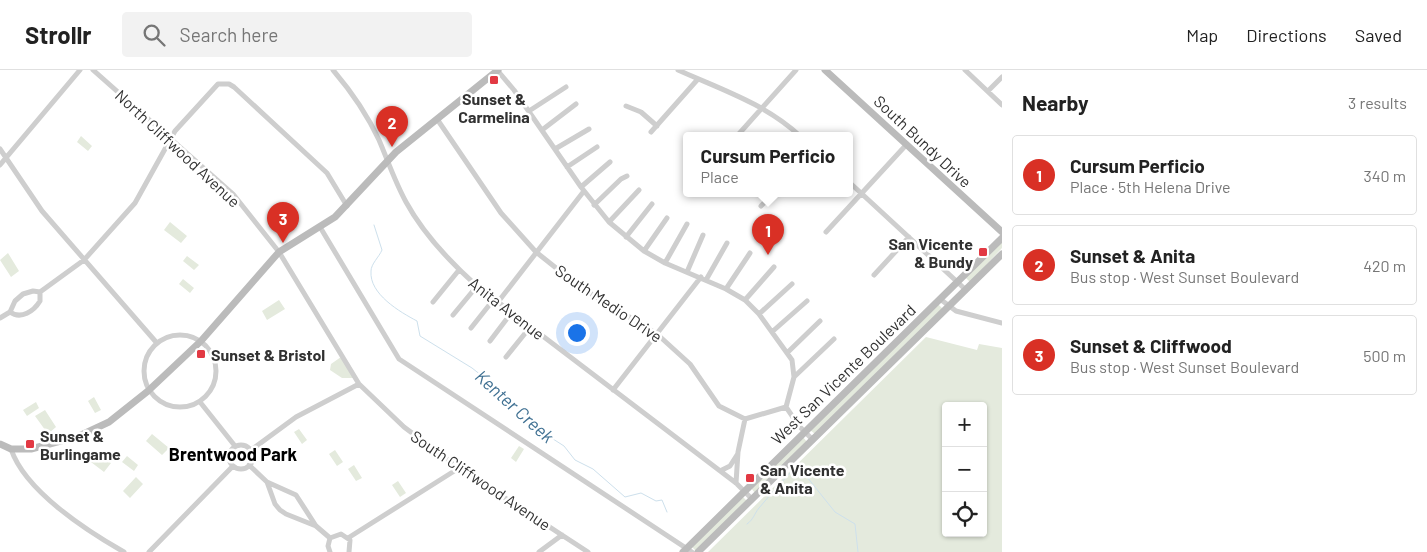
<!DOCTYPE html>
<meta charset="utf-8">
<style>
:root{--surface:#fff;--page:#f2f2f2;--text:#222;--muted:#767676;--line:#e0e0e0;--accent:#d93025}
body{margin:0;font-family:Barlow,sans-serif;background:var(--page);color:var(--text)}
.controls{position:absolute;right:15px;bottom:15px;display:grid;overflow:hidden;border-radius:5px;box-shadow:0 1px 4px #0004}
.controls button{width:45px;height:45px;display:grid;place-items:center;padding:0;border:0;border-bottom:1px solid var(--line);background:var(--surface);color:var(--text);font:25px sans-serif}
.you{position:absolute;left:576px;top:262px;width:18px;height:18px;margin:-12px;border:4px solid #fff;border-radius:50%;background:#1a73e8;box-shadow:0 0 0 8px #1a73e833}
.badge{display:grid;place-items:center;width:32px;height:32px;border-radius:50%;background:var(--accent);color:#fff;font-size:16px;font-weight:700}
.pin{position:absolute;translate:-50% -41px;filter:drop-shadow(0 1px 2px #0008)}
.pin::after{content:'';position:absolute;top:26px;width:18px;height:15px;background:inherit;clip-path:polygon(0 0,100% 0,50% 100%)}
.popup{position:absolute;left:683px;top:62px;width:170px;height:65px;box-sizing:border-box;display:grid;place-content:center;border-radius:5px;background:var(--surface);filter:drop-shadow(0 1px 4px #0005);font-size:16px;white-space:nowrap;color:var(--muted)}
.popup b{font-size:19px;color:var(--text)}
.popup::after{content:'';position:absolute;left:50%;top:100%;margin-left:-10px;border:10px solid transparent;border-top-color:var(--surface)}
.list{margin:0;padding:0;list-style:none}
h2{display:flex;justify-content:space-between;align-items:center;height:65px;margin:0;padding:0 20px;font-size:21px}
h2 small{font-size:16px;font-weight:400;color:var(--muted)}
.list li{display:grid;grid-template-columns:32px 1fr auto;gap:15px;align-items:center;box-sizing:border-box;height:80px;margin:0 10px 10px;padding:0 10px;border:1px solid var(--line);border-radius:5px}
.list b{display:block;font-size:19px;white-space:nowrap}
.list p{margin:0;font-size:16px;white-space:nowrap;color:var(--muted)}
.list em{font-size:16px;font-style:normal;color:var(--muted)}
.icon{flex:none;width:28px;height:28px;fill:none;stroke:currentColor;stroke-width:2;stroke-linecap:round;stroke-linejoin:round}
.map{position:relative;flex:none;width:1002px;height:482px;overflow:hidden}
header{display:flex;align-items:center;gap:30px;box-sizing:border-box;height:70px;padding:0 25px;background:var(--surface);border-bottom:1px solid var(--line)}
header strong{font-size:24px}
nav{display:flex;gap:28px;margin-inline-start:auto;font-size:18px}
.search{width:350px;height:45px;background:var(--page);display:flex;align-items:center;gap:12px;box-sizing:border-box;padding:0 18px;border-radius:5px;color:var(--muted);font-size:19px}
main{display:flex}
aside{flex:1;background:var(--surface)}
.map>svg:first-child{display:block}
.green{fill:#e4eadd;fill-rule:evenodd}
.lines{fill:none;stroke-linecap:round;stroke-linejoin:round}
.stream{stroke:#cde0ec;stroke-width:1}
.street{stroke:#cecece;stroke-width:5}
.secondary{stroke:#bbb;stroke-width:7}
.poi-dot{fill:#e23943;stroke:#fff;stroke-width:2}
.labels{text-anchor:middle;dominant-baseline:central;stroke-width:5;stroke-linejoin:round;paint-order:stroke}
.poi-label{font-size:16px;font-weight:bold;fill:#313131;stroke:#fff;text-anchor:start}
.street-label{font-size:16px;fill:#313131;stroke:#fff}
.water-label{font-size:18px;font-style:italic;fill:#407193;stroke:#fff}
.neighbourhood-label{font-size:18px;font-weight:bold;fill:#000;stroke:#fff}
</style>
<header>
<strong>Strollr</strong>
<div class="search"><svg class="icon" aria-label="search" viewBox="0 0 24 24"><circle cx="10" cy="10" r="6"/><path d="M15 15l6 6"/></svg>Search here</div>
<nav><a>Map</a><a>Directions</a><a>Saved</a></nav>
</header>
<main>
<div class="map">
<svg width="1002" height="482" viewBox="0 0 1002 482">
<rect width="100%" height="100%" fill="#fff"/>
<path class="green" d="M 81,66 L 92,76 L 88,81 L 77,72 Z
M 170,152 L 187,166 L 181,173 L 164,160 Z
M 1002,171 L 1002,178 L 970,212 L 965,207 Z
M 8,183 L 19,201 L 11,207 L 0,190 Z
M 187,186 L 199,195 L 194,200 L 183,191 Z
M 183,209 L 194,218 L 190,223 L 179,214 Z
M 279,230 L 285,239 L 267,250 L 262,241 Z
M 938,234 L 943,239 L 815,364 L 810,360 Z
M 926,267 L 977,280 L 979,274 L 1002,278 L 1002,482 L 708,482 ZM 946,336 L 983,336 L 983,463 L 946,463 Z
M 341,287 L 354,308 L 342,308 L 330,300 L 331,294 Z
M 94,327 L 101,340 L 95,343 L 88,331 Z
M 36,332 L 39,338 L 27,346 L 23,340 Z
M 45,340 L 56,357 L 48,364 L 35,346 Z
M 299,359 L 307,370 L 302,374 L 294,362 Z
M 152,364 L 169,378 L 162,385 L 146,371 Z
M 803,367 L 807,372 L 755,423 L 751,418 Z
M 519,376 L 524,379 L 516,392 L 511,388 Z
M 335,380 L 343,392 L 337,396 L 329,384 Z
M 94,381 L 111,393 L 104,402 L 87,389 Z
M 127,386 L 138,395 L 134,401 L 122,392 Z
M 354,395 L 362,408 L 356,411 L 348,399 Z
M 136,407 L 143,414 L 130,428 L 123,421 Z
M 398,411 L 406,423 L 400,427 L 392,415 Z
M 742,426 L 747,431 L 696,481 L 691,476 Z"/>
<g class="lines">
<path class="stream" d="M 374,155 L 382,180 C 379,187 371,194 371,201 C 369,224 400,242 417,251 L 420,266 L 472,298 L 500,320 L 539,360 L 564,376 L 575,390 L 593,399 L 625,427 L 641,423 L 656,431 L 662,430 L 667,442
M 747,454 C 754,449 754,444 759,438 C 769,426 780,414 791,402 L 803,402 L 835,442 L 855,454 L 858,482"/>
<path class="street" d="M 93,0 L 233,124 L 279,182 L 359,314 L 404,357 L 459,398 L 588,482
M 333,0 C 351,21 367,44 379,70 C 388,91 395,112 406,132 C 424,165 450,192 477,216 L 736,413 L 752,429
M 497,0 L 514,20 L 581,117 L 609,152 L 644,181 L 665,193 L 726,219 L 745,230 L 759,244 L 792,290 L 794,307 L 786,337 L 799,356 L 813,370
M 678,0 C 720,19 766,34 800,66
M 965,0 L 1002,35
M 988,21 L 1002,7
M 626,36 L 641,42 L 657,56
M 529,41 L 566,17
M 437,49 L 501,143 L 536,182 L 580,217 L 657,264 L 690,294 L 719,336 L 745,349 L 786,337
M 542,60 L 576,34
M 651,62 L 698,9
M 737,66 L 796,0
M 0,79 L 42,141 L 156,272
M 555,79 L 589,59
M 0,95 L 80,0
M 567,97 L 597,77
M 849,112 L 966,220
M 581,117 L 610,92
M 594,135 L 621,109 L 627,106
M 761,136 L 773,124
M 609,152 L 639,120
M 320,157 L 399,289 L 692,482
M 826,162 L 907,74
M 626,167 L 652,134
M 644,181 L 667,148
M 665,193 L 687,154
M 687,202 L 703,165
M 874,205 L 909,167
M 706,210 L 727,173
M 726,219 L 750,183
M 940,229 L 956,241 L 1002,253
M 745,230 L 774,197
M 433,232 L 459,200
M 498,232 L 584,121
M 10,242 C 21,250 34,241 40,231 L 40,222
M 759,244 L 792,214
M 453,245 L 477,216
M 0,248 L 10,242 L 15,231 L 23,224 L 33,221 L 40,222 L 84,190 L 135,133 L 175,61 L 218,14 L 229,14 L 234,17 L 327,103 L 347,136
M 471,258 L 494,229
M 773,261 L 807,231
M144 301a36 36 0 1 1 72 0a36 36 0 1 1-72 0Z
M 490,271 L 512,242
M 788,282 L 820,251
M 506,287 L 531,256
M 794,307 L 834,269
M 613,320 L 701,207
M 200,332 L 235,376
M229 387a12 12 0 1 1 24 0a12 12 0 1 1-24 0Z
M 11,379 C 25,421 87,461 124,482
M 251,380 L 296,347 L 359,314
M 249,395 L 267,412 L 275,434 L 280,440 L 286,444 L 316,456
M 720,401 L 730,396 L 737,385
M 267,412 L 296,425 L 316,456 L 330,468
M 736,413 L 738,382 L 745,349
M 348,468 L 459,398
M 149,482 L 233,396
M 330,482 L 328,476 L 330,468 L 341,464 L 350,470 L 349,482
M 539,482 L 562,465"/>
<path class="secondary" d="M 825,0 L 1002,162
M 0,374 L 11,379 L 31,379 L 79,366 L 109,352 L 148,321 L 201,271 L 279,182 L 335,147 L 396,82 L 498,0
M 683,482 L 1002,168
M 698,482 L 1002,184"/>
</g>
<g class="poi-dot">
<rect x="489" y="5" width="10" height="10" rx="2.5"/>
<rect x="978" y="177" width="10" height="10" rx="2.5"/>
<rect x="196" y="279" width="10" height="10" rx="2.5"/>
<rect x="25" y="369" width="10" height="10" rx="2.5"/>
<rect x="745" y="403" width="10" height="10" rx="2.5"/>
</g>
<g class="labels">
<g class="poi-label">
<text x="494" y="28" text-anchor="middle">Sunset &amp;<tspan x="494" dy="18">Carmelina</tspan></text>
<text x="973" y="173" text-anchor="end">San Vicente<tspan x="973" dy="18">&amp; Bundy</tspan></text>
<text x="211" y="284">Sunset &amp; Bristol</text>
<text x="40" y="365">Sunset &amp;<tspan x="40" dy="18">Burlingame</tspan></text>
<text x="760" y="399">San Vicente<tspan x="760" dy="18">&amp; Anita</tspan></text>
</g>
<g class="street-label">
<text transform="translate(923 71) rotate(43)">South Bundy Drive</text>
<text transform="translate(178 78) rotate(43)">North Cliffwood Avenue</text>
<text transform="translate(609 233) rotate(34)">South Medio Drive</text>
<text transform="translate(507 238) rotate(38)">Anita Avenue</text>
<text transform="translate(843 304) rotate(-44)">West San Vicente Boulevard</text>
<text transform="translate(481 410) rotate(34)">South Cliffwood Avenue</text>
</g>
<g class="water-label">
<text transform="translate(515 336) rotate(42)">Kenter Creek</text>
</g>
<g class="neighbourhood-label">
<text x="233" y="384">Brentwood Park</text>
</g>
</g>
</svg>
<div class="controls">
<button>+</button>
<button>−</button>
<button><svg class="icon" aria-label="locate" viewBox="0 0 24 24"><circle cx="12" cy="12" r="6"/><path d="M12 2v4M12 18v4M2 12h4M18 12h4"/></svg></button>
</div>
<div class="you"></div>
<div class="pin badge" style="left:768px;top:185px">1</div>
<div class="popup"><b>Cursum Perficio</b>Place</div>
<div class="pin badge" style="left:392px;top:77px">2</div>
<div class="pin badge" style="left:283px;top:173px">3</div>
</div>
<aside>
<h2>Nearby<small>3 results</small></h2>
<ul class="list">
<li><span class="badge">1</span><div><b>Cursum Perficio</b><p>Place · 5th Helena Drive</p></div><em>340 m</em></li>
<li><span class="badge">2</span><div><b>Sunset &amp; Anita</b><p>Bus stop · West Sunset Boulevard</p></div><em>420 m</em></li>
<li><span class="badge">3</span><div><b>Sunset &amp; Cliffwood</b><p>Bus stop · West Sunset Boulevard</p></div><em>500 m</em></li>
</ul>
</aside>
</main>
